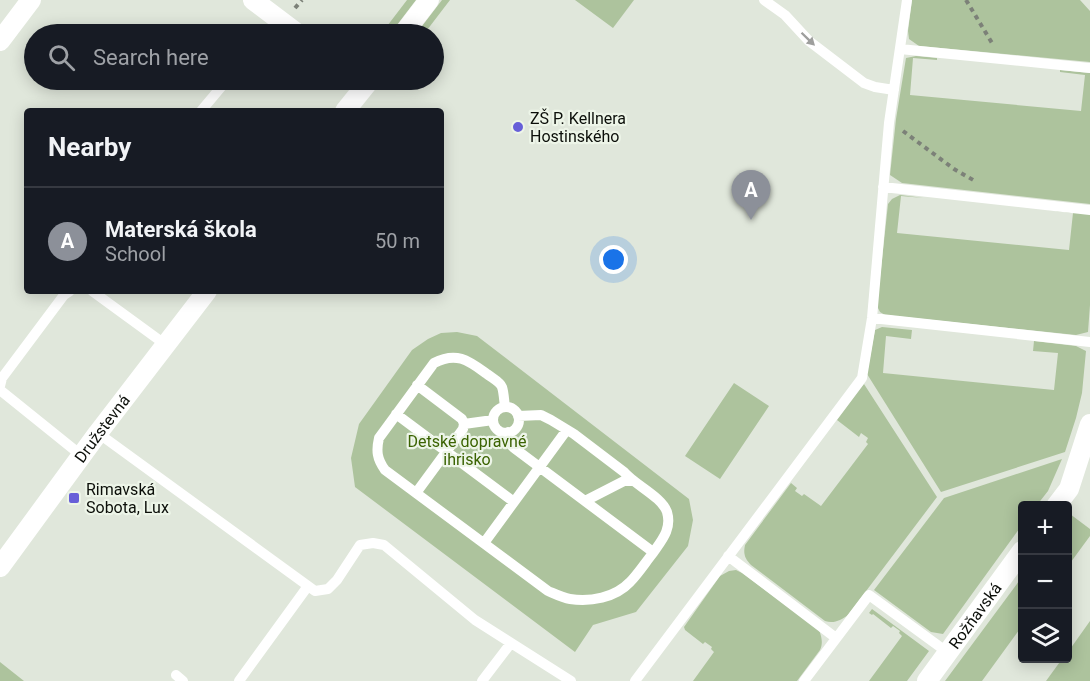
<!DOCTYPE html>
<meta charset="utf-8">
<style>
:root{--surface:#171b24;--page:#20242c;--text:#f1f3f6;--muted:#9ea1a6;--line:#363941;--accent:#8c9099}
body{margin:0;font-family:Roboto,sans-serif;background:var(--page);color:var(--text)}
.controls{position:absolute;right:18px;bottom:18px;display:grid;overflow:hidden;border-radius:6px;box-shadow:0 3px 15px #0003}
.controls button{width:54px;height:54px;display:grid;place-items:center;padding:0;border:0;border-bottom:2px solid var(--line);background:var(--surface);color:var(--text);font:30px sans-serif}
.you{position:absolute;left:614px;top:260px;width:21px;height:21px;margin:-15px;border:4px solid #fff;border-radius:50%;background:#1a73e8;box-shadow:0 0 0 9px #1a73e833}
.badge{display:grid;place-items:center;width:39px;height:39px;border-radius:50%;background:var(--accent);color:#fff;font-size:20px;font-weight:700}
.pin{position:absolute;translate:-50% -50px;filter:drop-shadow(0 2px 3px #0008)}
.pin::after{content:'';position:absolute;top:32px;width:21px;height:18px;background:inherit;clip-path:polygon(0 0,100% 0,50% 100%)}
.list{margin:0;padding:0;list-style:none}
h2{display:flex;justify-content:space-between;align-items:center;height:78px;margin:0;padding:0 24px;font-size:26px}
h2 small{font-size:20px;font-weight:400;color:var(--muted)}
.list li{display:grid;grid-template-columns:39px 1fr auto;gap:18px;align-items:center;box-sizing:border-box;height:108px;padding:0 24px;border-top:2px solid var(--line)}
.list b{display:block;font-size:22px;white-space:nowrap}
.list p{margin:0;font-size:20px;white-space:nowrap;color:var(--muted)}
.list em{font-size:20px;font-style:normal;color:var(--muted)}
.icon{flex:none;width:33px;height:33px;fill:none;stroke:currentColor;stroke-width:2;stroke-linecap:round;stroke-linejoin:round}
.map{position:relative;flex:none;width:1090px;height:681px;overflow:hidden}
.search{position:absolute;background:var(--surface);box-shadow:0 3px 15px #0003;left:24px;top:24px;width:420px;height:66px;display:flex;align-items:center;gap:15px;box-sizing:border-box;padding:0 21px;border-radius:33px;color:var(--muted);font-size:22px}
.panel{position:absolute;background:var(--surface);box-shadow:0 3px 15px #0003;left:24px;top:108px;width:420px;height:186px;border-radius:6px}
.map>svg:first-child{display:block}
.green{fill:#adc39d}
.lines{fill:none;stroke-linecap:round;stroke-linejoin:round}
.path{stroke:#7c8178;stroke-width:4;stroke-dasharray:4.5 4.5;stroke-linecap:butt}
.service{stroke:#fff;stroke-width:10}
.minor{stroke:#fff;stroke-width:20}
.oneway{fill:#9e9f9d}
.poi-dot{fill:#675fd8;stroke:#edf5e8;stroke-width:2}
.labels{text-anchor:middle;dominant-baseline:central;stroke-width:4.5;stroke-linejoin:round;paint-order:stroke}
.poi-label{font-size:16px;fill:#0c0f0a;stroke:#edf5e8;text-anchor:start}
.street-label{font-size:16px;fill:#0c0f0a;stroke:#edf5e8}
.park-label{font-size:16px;fill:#3b6302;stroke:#edf5e8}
</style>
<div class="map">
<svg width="1090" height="681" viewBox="0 0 1090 681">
<rect width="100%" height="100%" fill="#e0e7db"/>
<path class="green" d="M 407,0 L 416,0 L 390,34 L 381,34 Z
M 442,0 L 450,0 L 424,34 L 416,34 Z
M 575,0 L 634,0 L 613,28 Z
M 912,0 L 1080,0 L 1090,11 L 1090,62 L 919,46 L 909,39 L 908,31 Z
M 916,56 L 937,58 L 937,60 L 913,58 L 910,95 L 1081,111 L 1085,75 L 1060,72 L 1060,70 L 1090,73 L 1090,204 L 902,183 L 890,175 L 896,119 L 906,58 Z
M 900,195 L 924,198 L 901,196 L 897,233 L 1069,250 L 1073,213 L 1047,210 L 1090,214 L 1090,305 L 1088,332 L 1076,335 L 885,315 L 880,312 L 877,306 L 888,204 L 892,199 Z
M 882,327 L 912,330 L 911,339 L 886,336 L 883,373 L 1054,390 L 1058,353 L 1033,351 L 1034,341 L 1076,346 L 1086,351 L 1082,393 L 1076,418 L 1065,452 L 941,492 L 867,374 L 875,330 Z
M 457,332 L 477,336 L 689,499 L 693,520 L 688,546 L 636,612 L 593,625 L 575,652 L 355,487 L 351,458 L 359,424 L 412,350 L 428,339 L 441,333 Z
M 734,383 L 769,406 L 720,479 L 685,456 Z
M 864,384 L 937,497 L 848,615 C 841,620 834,624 825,621 L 751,565 C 745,559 743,554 745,545 L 791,483 L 797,488 L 795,491 L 802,496 L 804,494 L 821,506 L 868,444 L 866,442 L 868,438 L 861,433 L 859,437 L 837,420 Z
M 1062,459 L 1048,491 L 1037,505 L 1022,506 L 1022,525 L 943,634 L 931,632 L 874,590 L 944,498 Z
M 1070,514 L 1090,529 L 1090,536 L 1068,566 L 1068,517 Z
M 736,570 L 742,573 L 819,630 C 822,638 823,643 820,650 L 797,681 L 693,681 L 714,652 L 711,649 L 712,647 L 705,642 L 703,644 L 685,630 L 684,627 L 720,576 L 729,571 Z
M 1022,577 L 1022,626 L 982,681 L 945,681 Z
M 872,609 L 929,651 L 907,681 L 869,681 L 902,636 L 899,633 L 900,631 L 893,626 L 891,628 L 873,614 L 872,615 L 869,613 Z
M 1090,621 L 1090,681 L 1046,681 L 1062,659 L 1068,658 L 1068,652 Z
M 0,662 L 24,681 L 0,681 Z"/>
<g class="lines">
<path class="path" d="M 966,0 L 992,43
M 295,8 L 302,0
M 903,131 L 954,169 L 975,181"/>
<path class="service" d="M 764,0 L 785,15 L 809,41 L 864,83 L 875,87 L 894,90
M 900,49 L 1090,68
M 201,111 L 227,80
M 883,187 L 1090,210
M 92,291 L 166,345
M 872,318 L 1090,342
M 0,386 L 2,378 L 64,295 L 70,291
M 0,390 L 82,456
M 505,407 C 504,401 504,393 502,387 C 500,382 492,378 487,374 C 469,361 457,351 434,363 L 379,438 C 376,451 377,459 385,470 L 548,591 C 555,594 563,598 570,599 C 590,602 615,598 630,582 C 638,574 645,563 653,553 C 662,540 672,529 667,512 C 662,497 635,485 624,472 L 574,434 L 551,420 L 541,415 L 518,416
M493 420a13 13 0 1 1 26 0a13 13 0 1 1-26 0Z
M 396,414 L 514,502 L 484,543
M 464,424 L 493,420
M 508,432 L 511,445 L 514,448 L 653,552
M 98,433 L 315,591 L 328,589 L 337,580 L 360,545 L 373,543 L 384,545 L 475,620 L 571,681
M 416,493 L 463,429 L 464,424 L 462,419 L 417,385
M 585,501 L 624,481 L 633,481
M 514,502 L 566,431
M 728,556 L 836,638
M 176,675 L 183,681
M 239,681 L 308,586
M 482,681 L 511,643
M 635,681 L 862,378 L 872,318 L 889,123 L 907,0
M 804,681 L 869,595 L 947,652"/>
<g class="minor">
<path d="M 253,0 L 298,34"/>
<path d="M 403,34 L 429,0"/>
<path d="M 0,41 L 31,0"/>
<path d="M 345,111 L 370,80"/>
<path d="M 1056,506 L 1069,489 L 1090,424"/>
<path id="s1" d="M 0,567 L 98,433 L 207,291"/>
<path id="s2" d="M 927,681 L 1022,551"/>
</g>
</g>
<defs><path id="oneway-solid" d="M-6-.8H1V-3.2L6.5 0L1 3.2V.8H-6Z" transform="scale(1.5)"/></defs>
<use class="oneway" href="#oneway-solid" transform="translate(808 39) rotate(44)"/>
<g class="poi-dot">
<circle cx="518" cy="127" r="6"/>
<rect x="68" y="492" width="12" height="12" rx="3"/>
</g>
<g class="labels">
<g class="poi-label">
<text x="530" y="118">ZŠ P. Kellnera<tspan x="530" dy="18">Hostinského</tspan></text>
<text x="86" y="489">Rimavská<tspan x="86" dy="18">Sobota, Lux</tspan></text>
</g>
<g class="street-label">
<text stroke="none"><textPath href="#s1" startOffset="172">Družstevná</textPath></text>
<text stroke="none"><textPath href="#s2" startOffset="81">Rožňavská</textPath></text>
</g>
<g class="park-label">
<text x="467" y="441">Detské dopravné<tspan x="467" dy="18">ihrisko</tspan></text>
</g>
</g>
</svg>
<div class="controls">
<button>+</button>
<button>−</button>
<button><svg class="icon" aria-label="layers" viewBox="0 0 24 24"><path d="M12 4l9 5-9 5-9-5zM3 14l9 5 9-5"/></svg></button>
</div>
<div class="you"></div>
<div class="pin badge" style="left:751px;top:220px">A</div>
<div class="search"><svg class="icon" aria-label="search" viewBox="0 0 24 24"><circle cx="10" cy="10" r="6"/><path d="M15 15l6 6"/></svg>Search here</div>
<section class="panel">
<h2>Nearby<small></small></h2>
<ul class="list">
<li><span class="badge">A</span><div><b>Materská škola</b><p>School</p></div><em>50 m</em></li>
</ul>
</section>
</div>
